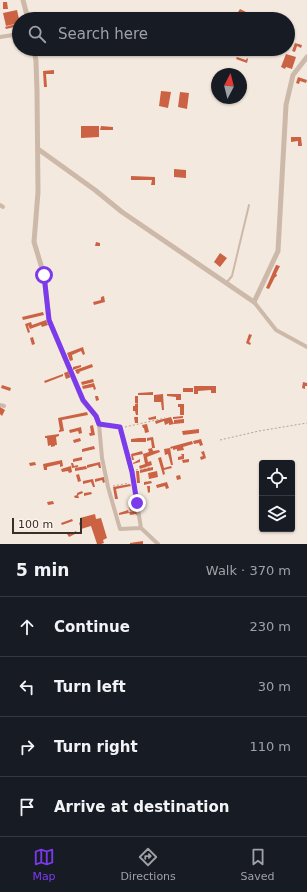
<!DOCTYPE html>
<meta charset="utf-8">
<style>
:root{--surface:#171b24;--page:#242831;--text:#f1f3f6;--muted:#9ea1a6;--line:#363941;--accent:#7c3aed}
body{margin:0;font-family:"DejaVu Sans",sans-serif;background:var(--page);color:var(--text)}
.controls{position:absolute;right:12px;bottom:12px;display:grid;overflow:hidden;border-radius:4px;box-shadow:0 1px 3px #0004}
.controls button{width:36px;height:36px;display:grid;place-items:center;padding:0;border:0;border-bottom:1px solid var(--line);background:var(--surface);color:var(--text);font:20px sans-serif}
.compass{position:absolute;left:211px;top:68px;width:36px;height:36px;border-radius:50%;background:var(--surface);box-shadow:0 1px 3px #0004;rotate:7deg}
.scale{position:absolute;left:12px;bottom:10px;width:70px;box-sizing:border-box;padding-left:4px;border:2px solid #3a2e29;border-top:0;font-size:11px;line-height:14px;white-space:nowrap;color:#3a2e29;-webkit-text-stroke:3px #fbf3eb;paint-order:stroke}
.stop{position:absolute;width:12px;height:12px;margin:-9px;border:3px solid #7c3aed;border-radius:50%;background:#fff}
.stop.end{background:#7c3aed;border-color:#fff;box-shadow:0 1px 4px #0008}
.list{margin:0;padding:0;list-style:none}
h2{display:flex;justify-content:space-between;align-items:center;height:52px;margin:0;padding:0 16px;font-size:17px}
h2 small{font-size:13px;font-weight:400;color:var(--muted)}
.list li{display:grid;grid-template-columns:26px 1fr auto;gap:12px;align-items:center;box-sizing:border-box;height:60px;padding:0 16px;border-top:1px solid var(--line)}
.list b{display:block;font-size:15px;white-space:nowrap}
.list em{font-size:13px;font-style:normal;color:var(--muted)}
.icon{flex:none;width:22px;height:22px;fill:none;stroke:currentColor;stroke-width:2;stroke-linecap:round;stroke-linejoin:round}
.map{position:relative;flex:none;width:307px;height:544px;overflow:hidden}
.search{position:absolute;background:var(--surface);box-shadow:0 1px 3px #0004;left:12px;right:12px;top:12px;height:44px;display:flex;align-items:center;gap:10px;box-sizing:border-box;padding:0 14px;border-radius:22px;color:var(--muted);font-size:15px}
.sheet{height:292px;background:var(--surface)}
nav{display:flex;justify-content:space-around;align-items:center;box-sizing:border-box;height:56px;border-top:1px solid var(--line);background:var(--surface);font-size:11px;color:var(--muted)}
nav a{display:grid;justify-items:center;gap:2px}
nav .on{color:var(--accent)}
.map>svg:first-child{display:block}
.building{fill:#cc6244}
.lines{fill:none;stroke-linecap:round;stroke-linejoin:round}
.path{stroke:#b9a293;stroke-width:1;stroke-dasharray:2 2;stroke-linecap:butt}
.service{stroke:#cdb9a9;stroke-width:2}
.minor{stroke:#cdb9a9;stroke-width:4}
.tertiary{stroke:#cdb9a9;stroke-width:5}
.route{stroke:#7c3aed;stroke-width:5}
</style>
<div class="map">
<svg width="307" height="544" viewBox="0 0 307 544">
<rect width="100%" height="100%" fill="#f4e9de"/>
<path class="building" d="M 3,2 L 7,2 L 8,9 L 3,9 Z
M 240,9 L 246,12 L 244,16 L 238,12 Z
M 17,10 L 19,19 L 19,23 L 6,26 L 3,13 Z
M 19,23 L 19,26 L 6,29 L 5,27 Z
M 295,43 L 302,45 L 301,48 L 297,46 L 295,52 L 292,51 Z
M 286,54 L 296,57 L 292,69 L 286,67 L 285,69 L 281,67 Z
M 237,57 L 246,60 L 247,58 L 248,59 L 247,63 L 236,59 Z
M 54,70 L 54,74 L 46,74 L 47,87 L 44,87 L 43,71 Z
M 298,77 L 307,80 L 306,83 L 300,81 L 299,84 L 296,83 Z
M 161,91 L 171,92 L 168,108 L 159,106 Z
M 180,92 L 189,93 L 187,109 L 178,107 Z
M 81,126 L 99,126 L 99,137 L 81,138 Z
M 101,126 L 113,127 L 113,130 L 100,130 Z
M 291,137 L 301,137 L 302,146 L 298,146 L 298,141 L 291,142 Z
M 174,169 L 186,170 L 186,178 L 174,177 Z
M 131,176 L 155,177 L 155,185 L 151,185 L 152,180 L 131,180 Z
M 96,242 L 100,243 L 100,246 L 95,246 Z
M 220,253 L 227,258 L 220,267 L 214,262 Z
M 276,265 L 280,266 L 276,274 L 277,275 L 276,277 L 275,277 L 269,289 L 266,288 Z
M 104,296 L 105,302 L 94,305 L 93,302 L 101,300 L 101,297 Z
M 43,312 L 44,315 L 23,320 L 22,317 Z
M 46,320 L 48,325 L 42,327 L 41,325 L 30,329 L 28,325 L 28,326 L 30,332 L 28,333 L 25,324 L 31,322 L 32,325 Z
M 249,334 L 252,335 L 249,342 L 251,343 L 250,345 L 246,343 Z
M 33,337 L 35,344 L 32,345 L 30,338 Z
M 83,347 L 85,354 L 83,355 L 81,351 L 72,355 L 73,360 L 70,361 L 67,353 Z
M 92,364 L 93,367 L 79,372 L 80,373 L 77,374 L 75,370 Z
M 81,365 L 81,367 L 73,370 L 73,367 Z
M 69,371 L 71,377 L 66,379 L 64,373 Z
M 63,374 L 63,376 L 45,383 L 44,381 Z
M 93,379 L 94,382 L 82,385 L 81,382 Z
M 303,382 L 307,383 L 307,386 L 305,386 L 305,389 L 302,388 Z
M 94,383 L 96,389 L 94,390 L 93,387 L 83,389 L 82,386 Z
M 2,385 L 11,388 L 10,391 L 1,388 Z
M 194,386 L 216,386 L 216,393 L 211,393 L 211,390 L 198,391 L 198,394 L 194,394 Z
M 183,388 L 193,388 L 193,392 L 183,392 Z
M 153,392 L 153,395 L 138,395 L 138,393 Z
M 163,394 L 164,410 L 162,410 L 161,402 L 154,402 L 154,395 Z
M 167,394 L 181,394 L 181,400 L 176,400 L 176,397 L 167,396 Z
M 95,396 L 98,396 L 99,400 L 96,401 Z
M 135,396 L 138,396 L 138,403 L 135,403 Z
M 138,403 L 138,415 L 136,415 L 135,411 L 133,411 L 133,406 L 135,406 L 135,404 Z
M 178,404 L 184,404 L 184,415 L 180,415 L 180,407 L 178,407 Z
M 0,407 L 5,410 L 2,416 L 0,414 Z
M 87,412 L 88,415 L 62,420 L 64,431 L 59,432 L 59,430 L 60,430 L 58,418 Z
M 156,416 L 156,419 L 149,420 L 148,418 Z
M 183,416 L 183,418 L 173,419 L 173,417 Z
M 134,417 L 138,417 L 138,423 L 135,423 Z
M 171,417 L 174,424 L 169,425 L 169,423 L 165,425 L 164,421 L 156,424 L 155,421 Z
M 184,419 L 184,423 L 174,424 L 174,420 Z
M 147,424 L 149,432 L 145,433 L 144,428 L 143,428 L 142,425 Z
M 93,425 L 95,435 L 90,436 L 89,433 L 91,433 L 90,426 Z
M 81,427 L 82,433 L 79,434 L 78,431 L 70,433 L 69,430 Z
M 199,429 L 199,433 L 183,435 L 182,431 Z
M 59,434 L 59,436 L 56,437 L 57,445 L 55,445 L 55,446 L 51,447 L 51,445 L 48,446 L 47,438 L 45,438 L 45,436 Z
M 153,437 L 155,448 L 152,448 L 151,440 L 147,441 L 147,438 Z
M 80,438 L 81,441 L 74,443 L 73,440 Z
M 139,438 L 146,438 L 146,442 L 131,442 L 131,439 Z
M 201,439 L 203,445 L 200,446 L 199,443 L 194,444 L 193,441 Z
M 192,441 L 193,444 L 183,447 L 184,450 L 177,451 L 177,449 L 173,450 L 173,448 L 171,449 L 170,447 Z
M 94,446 L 95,449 L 82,452 L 82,449 Z
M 152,448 L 153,451 L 159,450 L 160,452 L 147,457 L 148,462 L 151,461 L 152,465 L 140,469 L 139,466 L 145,464 L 143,454 L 149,452 L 148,449 Z
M 170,448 L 173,465 L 171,465 L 168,454 L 165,455 L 164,449 Z
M 142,451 L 143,454 L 133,456 L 134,460 L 132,460 L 131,454 Z
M 204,451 L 206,458 L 201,460 L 200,457 L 203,456 L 201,452 Z
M 181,454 L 184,454 L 184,459 L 178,460 L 178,457 L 182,456 Z
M 82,457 L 82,460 L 73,462 L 73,459 Z
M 161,457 L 164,468 L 171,466 L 172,468 L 164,470 L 165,474 L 163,475 L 158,458 Z
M 140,459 L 140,462 L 133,464 L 133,463 Z
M 189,459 L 189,462 L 183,463 L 182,460 Z
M 62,460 L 63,466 L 60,467 L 60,464 L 47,467 L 47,470 L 44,470 L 43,464 Z
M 35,462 L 36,465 L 30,466 L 29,463 Z
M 100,462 L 101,468 L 99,468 L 98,465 L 87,468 L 87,465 Z
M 71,463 L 73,463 L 74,466 L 78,465 L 78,467 L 72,468 Z
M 71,466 L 72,472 L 69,473 L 68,471 L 62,472 L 61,469 Z
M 86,466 L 87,469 L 75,471 L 75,468 Z
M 153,467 L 153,470 L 140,473 L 140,470 Z
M 136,471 L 139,471 L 140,483 L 137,483 Z
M 157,471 L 158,477 L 149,479 L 148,473 Z
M 79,474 L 81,481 L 78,482 L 76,475 Z
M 180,475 L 181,479 L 177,480 L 176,476 Z
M 104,477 L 105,482 L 103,483 L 102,480 L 95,482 L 95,479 Z
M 93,479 L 95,487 L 93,487 L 91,482 L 83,484 L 83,481 Z
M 151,481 L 152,483 L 144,485 L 144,482 Z
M 167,482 L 169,488 L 166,489 L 165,486 L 157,488 L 156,485 Z
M 130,484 L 131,486 L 116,489 L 118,499 L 115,499 L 113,487 Z
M 147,486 L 150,486 L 150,492 L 148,493 Z
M 82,491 L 83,493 L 78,495 L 79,498 L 75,498 L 74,496 L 77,495 L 77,493 Z
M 91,492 L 92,494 L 84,496 L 84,493 Z
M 53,501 L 54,504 L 48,505 L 47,502 Z
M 136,506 L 137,509 L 130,511 L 129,507 Z
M 128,510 L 129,513 L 119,515 L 119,513 Z
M 137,510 L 138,514 L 136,515 L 136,514 L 130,515 L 129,512 Z
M 95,514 L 96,519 L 101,518 L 107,538 L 103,540 L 104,543 L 101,544 L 97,544 L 91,526 L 81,529 L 79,523 L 81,522 L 80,518 Z
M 72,519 L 73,521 L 62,525 L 61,523 Z
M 76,531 L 77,533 L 69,537 L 67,534 L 69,533 L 70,534 Z
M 143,541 L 143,544 L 130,544 L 130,543 Z"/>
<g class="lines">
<path class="path" d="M 103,424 L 116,426
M 125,427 L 165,418
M 220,440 L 259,431 L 307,423
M 136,470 L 150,467
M 113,486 L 129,483"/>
<path class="service" d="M 227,282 L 232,276 L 249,205"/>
<path class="minor" d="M 0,37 L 19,34
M 0,205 L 3,207
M 254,302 L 276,330 L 307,347
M 0,405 L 4,406
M 99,424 L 102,458 L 108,487 L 120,529 L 141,528 L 158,544
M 120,427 L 132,472 L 141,528"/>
<path class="tertiary" d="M 23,0 L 28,19
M 34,49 L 36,61 L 37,91 L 38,192 L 34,242 L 44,275 L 49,320 L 83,401 L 96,416 L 99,424
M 38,149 L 95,190 L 122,212 L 254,302 L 278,251 L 286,105 L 293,75 L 307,57"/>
</g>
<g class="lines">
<path class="route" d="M 44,275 L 49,320 L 83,400 L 96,416 L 99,424 L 120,427 L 132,472 L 137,503"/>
</g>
</svg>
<div class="controls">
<button><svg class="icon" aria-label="locate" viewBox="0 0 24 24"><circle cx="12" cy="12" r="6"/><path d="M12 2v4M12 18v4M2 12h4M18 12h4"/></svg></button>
<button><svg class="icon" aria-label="layers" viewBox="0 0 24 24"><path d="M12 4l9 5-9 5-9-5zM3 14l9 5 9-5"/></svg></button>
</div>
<svg class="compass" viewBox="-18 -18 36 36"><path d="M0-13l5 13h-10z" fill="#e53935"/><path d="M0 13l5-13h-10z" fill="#9ea1a6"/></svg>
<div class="scale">100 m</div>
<div class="stop" style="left:44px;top:275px"></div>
<div class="stop end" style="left:137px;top:503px"></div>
<div class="search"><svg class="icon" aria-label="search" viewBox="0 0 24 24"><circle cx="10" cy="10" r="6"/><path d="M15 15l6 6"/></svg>Search here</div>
</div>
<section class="sheet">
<h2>5 min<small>Walk · 370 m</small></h2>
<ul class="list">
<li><svg class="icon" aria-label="ahead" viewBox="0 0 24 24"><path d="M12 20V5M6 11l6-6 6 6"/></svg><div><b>Continue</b></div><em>230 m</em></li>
<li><svg class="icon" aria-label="left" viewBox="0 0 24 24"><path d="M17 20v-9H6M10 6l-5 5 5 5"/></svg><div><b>Turn left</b></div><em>30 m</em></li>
<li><svg class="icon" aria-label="right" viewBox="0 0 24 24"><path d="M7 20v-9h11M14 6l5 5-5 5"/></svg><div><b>Turn right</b></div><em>110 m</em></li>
<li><svg class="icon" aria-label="arrive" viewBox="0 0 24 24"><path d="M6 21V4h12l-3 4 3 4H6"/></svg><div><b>Arrive at destination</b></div></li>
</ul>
</section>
<nav>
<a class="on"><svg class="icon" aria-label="map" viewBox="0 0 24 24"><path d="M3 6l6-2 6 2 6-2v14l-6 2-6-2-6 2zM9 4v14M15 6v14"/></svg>Map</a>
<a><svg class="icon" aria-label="directions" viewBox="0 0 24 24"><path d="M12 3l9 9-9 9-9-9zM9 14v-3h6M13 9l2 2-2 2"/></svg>Directions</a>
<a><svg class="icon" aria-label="saved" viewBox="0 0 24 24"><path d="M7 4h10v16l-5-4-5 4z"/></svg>Saved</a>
</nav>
